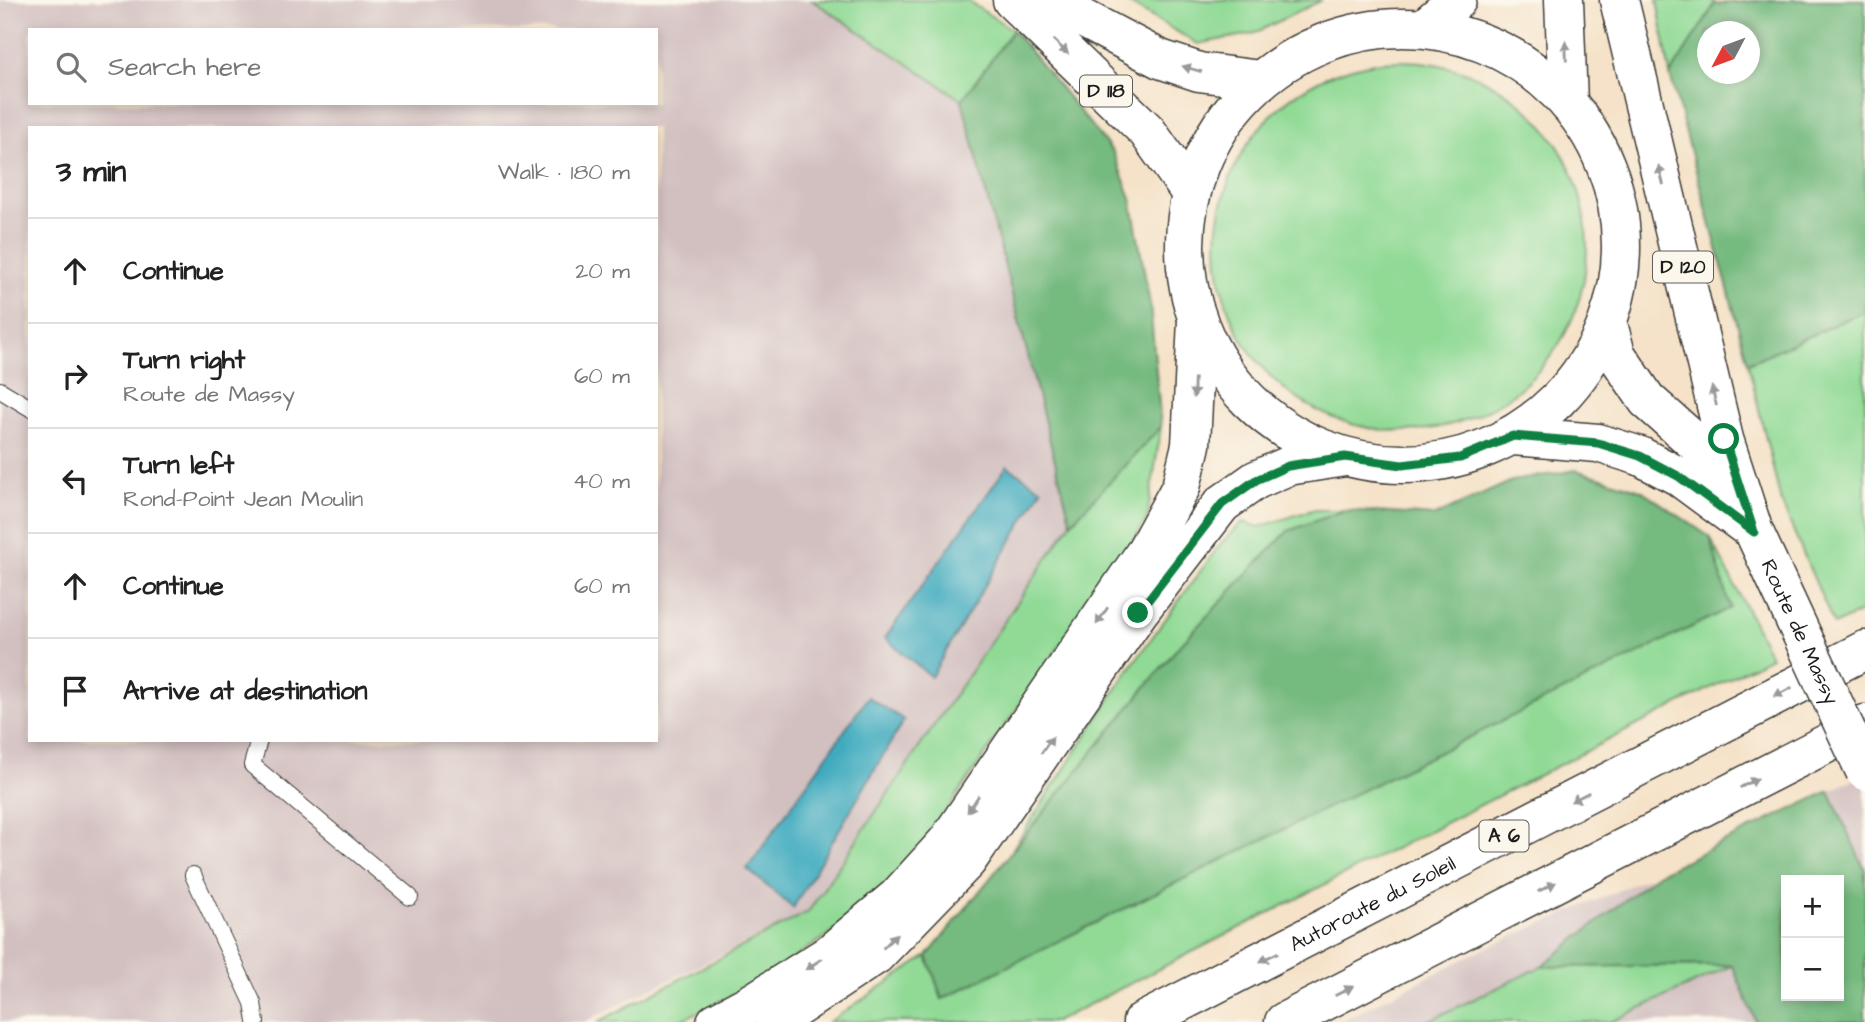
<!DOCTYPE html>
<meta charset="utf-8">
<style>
:root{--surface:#fff;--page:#f6f6f6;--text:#222;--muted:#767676;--line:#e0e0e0}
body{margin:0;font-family:"Architects Daughter",sans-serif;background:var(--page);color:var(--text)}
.controls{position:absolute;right:21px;bottom:21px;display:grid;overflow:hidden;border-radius:0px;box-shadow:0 4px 10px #0003}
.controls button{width:63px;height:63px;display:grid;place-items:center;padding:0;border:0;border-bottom:2px solid var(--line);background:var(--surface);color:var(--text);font:35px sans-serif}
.compass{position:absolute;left:1697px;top:21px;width:63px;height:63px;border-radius:50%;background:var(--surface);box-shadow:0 4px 10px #0003;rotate:229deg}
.stop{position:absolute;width:21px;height:21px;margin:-16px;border:5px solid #0b8043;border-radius:50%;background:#fff}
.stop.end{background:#0b8043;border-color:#fff;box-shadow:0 2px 7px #0008}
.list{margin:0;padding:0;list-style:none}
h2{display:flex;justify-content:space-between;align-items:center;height:91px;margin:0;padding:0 28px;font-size:30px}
h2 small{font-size:23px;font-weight:400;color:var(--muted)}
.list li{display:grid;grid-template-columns:46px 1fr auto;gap:21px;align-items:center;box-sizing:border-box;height:105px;padding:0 28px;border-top:2px solid var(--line)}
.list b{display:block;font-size:26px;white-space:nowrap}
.list p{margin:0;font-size:23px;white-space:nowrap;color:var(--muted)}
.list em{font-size:23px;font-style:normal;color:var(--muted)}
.icon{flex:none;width:38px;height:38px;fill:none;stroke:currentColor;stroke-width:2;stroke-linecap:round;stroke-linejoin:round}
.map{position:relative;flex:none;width:1865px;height:1022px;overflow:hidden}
.search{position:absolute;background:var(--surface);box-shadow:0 4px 10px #0003;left:28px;top:28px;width:630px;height:77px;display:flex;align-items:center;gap:18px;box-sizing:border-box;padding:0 24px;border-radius:0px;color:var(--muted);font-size:26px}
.panel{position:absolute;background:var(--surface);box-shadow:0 4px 10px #0003;left:28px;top:126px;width:630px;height:616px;border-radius:0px}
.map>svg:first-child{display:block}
.industrial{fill:#d2bfc0;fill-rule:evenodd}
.green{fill:#91da96;stroke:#567b59;stroke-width:2}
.forest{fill:#74ba7f;stroke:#486b4e;stroke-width:2;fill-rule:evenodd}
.water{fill:#40abbf;stroke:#2e646e;stroke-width:2}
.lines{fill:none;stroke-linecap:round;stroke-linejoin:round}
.service-casing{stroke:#3d3a36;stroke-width:18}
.secondary-casing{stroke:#3d3a36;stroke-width:41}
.primary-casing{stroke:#3d3a36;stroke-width:41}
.motorway-casing{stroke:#3d3a36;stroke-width:41}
.service{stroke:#fff;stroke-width:16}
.secondary{stroke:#fff;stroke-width:38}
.primary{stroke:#fff;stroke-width:38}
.motorway{stroke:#fff;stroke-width:38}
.primary-bridge-casing{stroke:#3d3a36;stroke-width:41;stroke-linecap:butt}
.primary-bridge{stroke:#fff;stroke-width:38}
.oneway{fill:#999}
.route{stroke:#0b8043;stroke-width:9}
.labels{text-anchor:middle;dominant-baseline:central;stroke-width:6;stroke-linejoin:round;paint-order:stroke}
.shield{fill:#fbf7ec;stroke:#5f5e5a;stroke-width:2}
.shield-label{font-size:19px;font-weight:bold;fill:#1c1c1c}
.street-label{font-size:21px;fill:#1c1c1c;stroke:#fbf7ec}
</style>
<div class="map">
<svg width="1865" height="1022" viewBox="0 0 1865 1022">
<rect width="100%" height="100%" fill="#fbf7ec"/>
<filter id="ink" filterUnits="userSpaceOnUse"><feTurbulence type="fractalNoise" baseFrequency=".0143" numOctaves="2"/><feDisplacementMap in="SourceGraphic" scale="14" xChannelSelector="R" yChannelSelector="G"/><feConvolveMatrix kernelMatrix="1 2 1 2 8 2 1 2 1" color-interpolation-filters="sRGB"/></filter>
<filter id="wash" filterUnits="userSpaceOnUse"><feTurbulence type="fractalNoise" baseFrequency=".00686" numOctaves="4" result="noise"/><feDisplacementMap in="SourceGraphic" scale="28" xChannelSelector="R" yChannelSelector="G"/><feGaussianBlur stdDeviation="1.57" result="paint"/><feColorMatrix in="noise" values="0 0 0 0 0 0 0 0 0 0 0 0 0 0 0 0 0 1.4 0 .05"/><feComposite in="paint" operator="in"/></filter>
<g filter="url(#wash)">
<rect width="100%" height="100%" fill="#f5e2c8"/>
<path class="industrial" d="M 0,0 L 812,0 L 962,100 L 1071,523 L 808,912 L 584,1022 L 0,1022 ZM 30,30 L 656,30 L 656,103 L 30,103 ZM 30,128 L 656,128 L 656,740 L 30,740 Z
M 1865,774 L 1865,1022 L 1340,1022 L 1485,948 L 1659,873 ZM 1786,880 L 1839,880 L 1839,996 L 1786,996 Z"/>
<path class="green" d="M 812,0 L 966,0 L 1013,30 L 962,100 Z
M 1123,0 L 1322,0 L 1255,33 L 1198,44 Z
M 1657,0 L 1713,0 L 1715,4 L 1670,75 Z
M1217 246a185 185 0 1 1 370 0a185 185 0 1 1-370 0Z
M 1865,311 L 1865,610 L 1834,625 L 1781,502 L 1748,363 Z
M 1161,427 L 1147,519 L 912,861 L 839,928 L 753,985 L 678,1022 L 598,1022 L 808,912 L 1071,523 Z
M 1312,510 L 1345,510 L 1288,531 L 1179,646 L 1008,856 L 1132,665 L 1221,543 L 1243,522 L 1259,527 Z
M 1710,537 L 1771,657 L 1055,1022 L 829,1022 L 927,956 L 942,999 L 1729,608 Z
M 1733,965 L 1611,1022 L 1426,1022 L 1541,967 Z"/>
<path class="forest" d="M 1766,0 L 1865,0 L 1865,311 L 1748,363 L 1670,75 L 1715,4 ZM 1708,32 L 1750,32 L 1750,74 L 1708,74 Z
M 1013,30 L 1113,152 L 1131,198 L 1150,304 L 1161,427 L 1071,523 L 962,100 Z
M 1576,470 L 1641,490 L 1710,537 L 1730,608 L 942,999 L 927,956 L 1179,646 L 1288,531 L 1345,510 L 1435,516 L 1512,481 Z
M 1829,791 L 1865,870 L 1865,1022 L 1756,1022 L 1732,965 L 1541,967 L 1659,873 ZM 1786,880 L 1839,880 L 1839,996 L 1786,996 Z"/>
<path class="water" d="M 1007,466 L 1042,489 L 931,677 L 885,638 Z
M 868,697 L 904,720 L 793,908 L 747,869 Z"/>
</g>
<g filter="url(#ink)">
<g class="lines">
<g class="service-casing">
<path id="service" d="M 0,390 L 30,408
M 259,740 L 252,765 L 410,897
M 193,875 L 253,1003 L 256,1022"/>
</g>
<g class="secondary-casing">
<path id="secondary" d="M 1564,0 L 1568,103
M 1424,28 L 1457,0
M 716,1022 L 755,1001 L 828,955 L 897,897 L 947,842 L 1144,554 L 1181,487 L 1191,445 L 1197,320
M 775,1022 L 876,955 L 967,861 L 1138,613 L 1222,504 L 1256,480 L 1288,466 L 1345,457"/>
</g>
<g class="primary-casing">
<path id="primary" d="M 1012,0 L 1147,131 L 1190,192
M 1048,0 L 1160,59 L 1199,72 L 1260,80
M 1619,0 L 1724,439 L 1754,532
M1185 246a218 218 0 1 1 436 0a218 218 0 1 1-436 0Z
M 1608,324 L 1616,354 L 1647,400 L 1706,452 L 1728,488
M 1513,436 L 1598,443 L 1640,456 L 1678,476 L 1754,532"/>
</g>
<g class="motorway-casing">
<g id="motorway">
<path id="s1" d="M 1142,1022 L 1865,650"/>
<path d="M 1284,1022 L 1865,724"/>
</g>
</g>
<use href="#service" class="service"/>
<use href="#secondary" class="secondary"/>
<use href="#primary" class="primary"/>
<use href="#motorway" class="motorway"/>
<g class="primary-bridge-casing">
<g id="primary-bridge">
<path id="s2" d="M 1754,532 L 1865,771"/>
</g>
</g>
<use href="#primary-bridge" class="primary-bridge"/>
</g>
<defs><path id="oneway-solid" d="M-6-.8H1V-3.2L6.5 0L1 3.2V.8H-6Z" transform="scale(1.75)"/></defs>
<g class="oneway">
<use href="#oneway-solid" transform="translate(1061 47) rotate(44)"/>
<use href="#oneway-solid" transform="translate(1566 51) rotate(-92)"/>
<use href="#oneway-solid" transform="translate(1192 69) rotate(-164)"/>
<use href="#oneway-solid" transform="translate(1661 175) rotate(-104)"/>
<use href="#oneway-solid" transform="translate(1194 388) rotate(92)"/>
<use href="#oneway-solid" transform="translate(1714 396) rotate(-104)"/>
<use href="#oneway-solid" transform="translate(1102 616) rotate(124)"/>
<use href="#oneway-solid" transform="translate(1783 692) rotate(153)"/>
<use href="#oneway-solid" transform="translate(1047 745) rotate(-55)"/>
<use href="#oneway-solid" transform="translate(1749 783) rotate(-27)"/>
<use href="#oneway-solid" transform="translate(1580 797) rotate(153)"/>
<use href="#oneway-solid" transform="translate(973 804) rotate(124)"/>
<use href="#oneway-solid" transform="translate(1547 887) rotate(-27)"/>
<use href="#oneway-solid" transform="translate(890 941) rotate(-46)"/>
<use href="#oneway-solid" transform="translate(1269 957) rotate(153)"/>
<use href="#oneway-solid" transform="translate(814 964) rotate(147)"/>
<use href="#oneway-solid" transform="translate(1344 991) rotate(-27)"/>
</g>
</g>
<g class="lines" filter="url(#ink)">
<path class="route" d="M 1138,613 L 1222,504 L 1256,480 L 1288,466 L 1345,457 L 1402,465 L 1460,458 L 1513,436 L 1598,443 L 1640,456 L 1678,476 L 1754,532 L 1724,439"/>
</g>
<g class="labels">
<g class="shield">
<rect x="1080" y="75.5" width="52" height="31" rx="5"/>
<rect x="1653" y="251.5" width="60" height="31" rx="5"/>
<rect x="1479.5" y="820.5" width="49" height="31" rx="5"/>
</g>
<g class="shield-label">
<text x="1106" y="91">D 118</text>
<text x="1683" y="267">D 120</text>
<text x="1504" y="836">A 6</text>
</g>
<g class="street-label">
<text stroke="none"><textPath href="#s2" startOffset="110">Route de Massy</textPath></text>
<text stroke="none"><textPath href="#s1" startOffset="259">Autoroute du Soleil</textPath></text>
</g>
</g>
</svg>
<div class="controls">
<button>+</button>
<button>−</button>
</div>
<svg class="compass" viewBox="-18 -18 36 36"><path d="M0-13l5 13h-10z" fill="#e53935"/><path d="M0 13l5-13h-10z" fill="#767676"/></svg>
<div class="stop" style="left:1724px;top:439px"></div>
<div class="stop end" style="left:1138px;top:613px"></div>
<div class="search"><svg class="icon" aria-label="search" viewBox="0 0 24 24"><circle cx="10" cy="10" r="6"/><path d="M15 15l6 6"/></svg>Search here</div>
<section class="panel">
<h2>3 min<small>Walk · 180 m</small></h2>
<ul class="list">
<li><svg class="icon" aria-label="ahead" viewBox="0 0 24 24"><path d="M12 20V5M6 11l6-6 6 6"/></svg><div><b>Continue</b></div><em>20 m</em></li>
<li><svg class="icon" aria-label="right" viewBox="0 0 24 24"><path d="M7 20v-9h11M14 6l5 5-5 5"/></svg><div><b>Turn right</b><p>Route de Massy</p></div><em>60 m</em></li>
<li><svg class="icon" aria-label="left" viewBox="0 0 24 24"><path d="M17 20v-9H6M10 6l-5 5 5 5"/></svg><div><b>Turn left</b><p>Rond-Point Jean Moulin</p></div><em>40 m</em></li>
<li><svg class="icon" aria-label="ahead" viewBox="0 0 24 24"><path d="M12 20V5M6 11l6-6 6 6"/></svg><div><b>Continue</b></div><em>60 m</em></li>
<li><svg class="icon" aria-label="arrive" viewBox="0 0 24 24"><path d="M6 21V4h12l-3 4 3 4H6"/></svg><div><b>Arrive at destination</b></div></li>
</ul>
</section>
</div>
